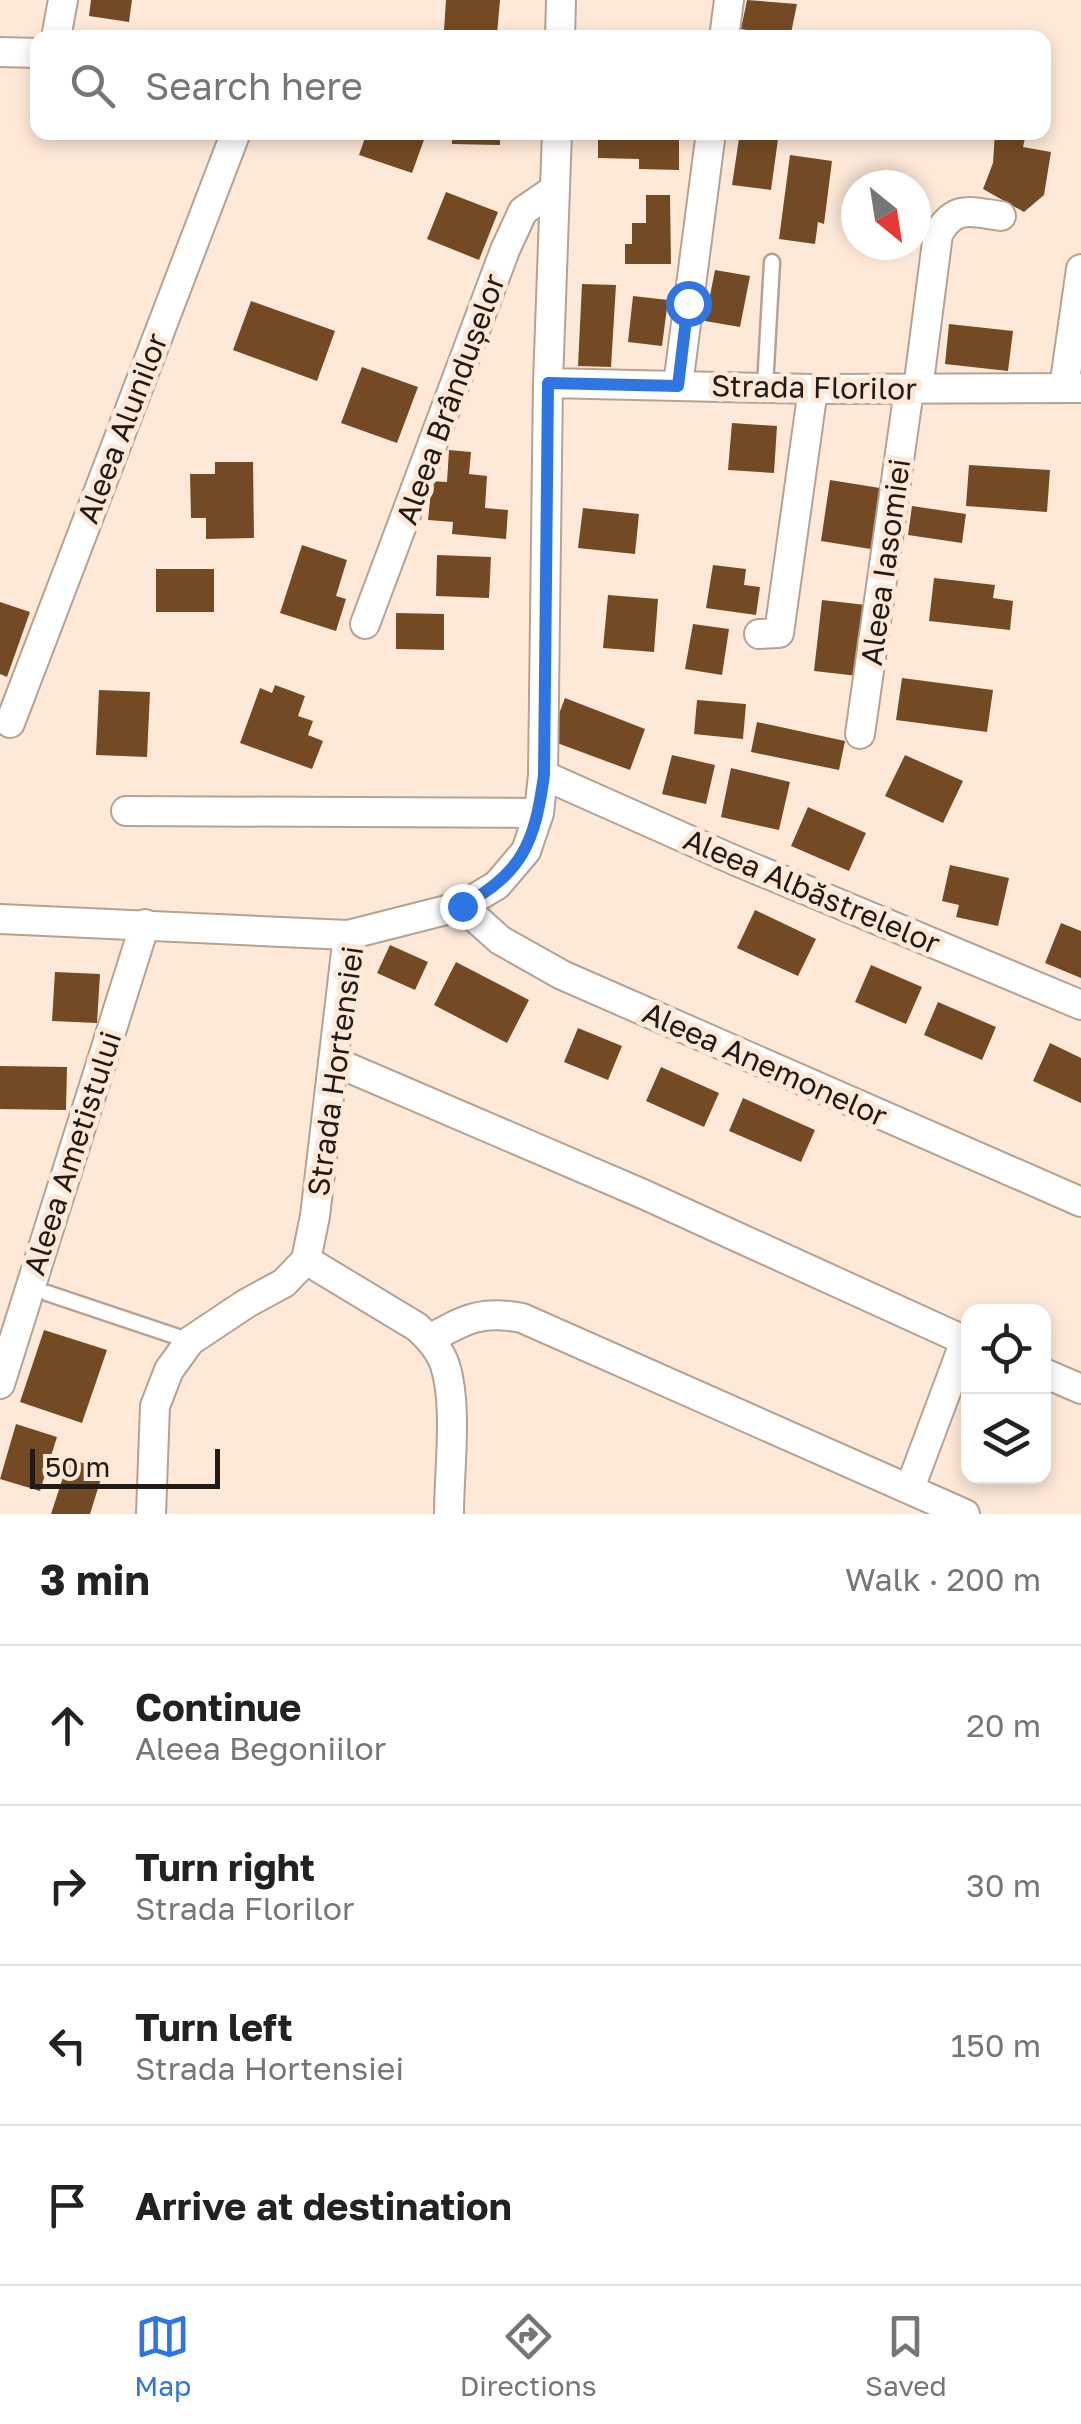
<!DOCTYPE html>
<meta charset="utf-8">
<style>
:root{--surface:#fff;--page:#f6f6f6;--text:#222;--muted:#767676;--line:#e0e0e0;--accent:#3076e3}
body{margin:0;font-family:"Golos Text",sans-serif;background:var(--page);color:var(--text)}
.controls{position:absolute;right:30px;bottom:30px;display:grid;overflow:hidden;border-radius:20px;box-shadow:0 5px 15px #0003}
.controls button{width:90px;height:90px;display:grid;place-items:center;padding:0;border:0;border-bottom:2px solid var(--line);background:var(--surface);color:var(--text);font:50px sans-serif}
.compass{position:absolute;left:841px;top:170px;width:90px;height:90px;border-radius:50%;background:var(--surface);box-shadow:0 5px 15px #0003;rotate:150deg}
.scale{position:absolute;left:30px;bottom:25px;width:190px;box-sizing:border-box;padding-left:10px;border:5px solid #221a14;border-top:0;font-size:28px;line-height:35px;white-space:nowrap;color:#221a14;-webkit-text-stroke:8px #fee9d8;paint-order:stroke}
.stop{position:absolute;width:30px;height:30px;margin:-22px;border:8px solid #3076e3;border-radius:50%;background:#fff}
.stop.end{background:#3076e3;border-color:#fff;box-shadow:0 2px 10px #0008}
.list{margin:0;padding:0;list-style:none}
h2{display:flex;justify-content:space-between;align-items:center;height:130px;margin:0;padding:0 40px;font-size:42px}
h2 small{font-size:32px;font-weight:400;color:var(--muted)}
.list li{display:grid;grid-template-columns:65px 1fr auto;gap:30px;align-items:center;box-sizing:border-box;height:160px;padding:0 40px;border-top:2px solid var(--line)}
.list b{display:block;font-size:38px;white-space:nowrap}
.list p{margin:0;font-size:32px;white-space:nowrap;color:var(--muted)}
.list em{font-size:32px;font-style:normal;color:var(--muted)}
.icon{flex:none;width:55px;height:55px;fill:none;stroke:currentColor;stroke-width:2;stroke-linecap:round;stroke-linejoin:round}
.map{position:relative;flex:none;width:1081px;height:1514px;overflow:hidden}
.search{position:absolute;background:var(--surface);box-shadow:0 5px 15px #0003;left:30px;right:30px;top:30px;height:110px;display:flex;align-items:center;gap:25px;box-sizing:border-box;padding:0 35px;border-radius:20px;color:var(--muted);font-size:38px}
.sheet{height:770px;background:var(--surface)}
nav{display:flex;justify-content:space-around;align-items:center;box-sizing:border-box;height:140px;border-top:2px solid var(--line);background:var(--surface);font-size:28px;color:var(--muted)}
nav a{display:grid;justify-items:center;gap:5px}
nav .on{color:var(--accent)}
.map>svg:first-child{display:block}
.building{fill:#744a24}
.lines{fill:none;stroke-linecap:round;stroke-linejoin:round}
.service-casing{stroke:#b6a293;stroke-width:19}
.minor-casing{stroke:#b6a293;stroke-width:32}
.service{stroke:#fff;stroke-width:14}
.minor{stroke:#fff;stroke-width:28}
.route{stroke:#3076e3;stroke-width:12}
.labels{text-anchor:middle;dominant-baseline:central;stroke-width:10;stroke-linejoin:round;paint-order:stroke}
.street-label{font-size:30px;fill:#221a14;stroke:#fee9d8}
</style>
<div class="map">
<svg width="1081" height="1514" viewBox="0 0 1081 1514">
<rect width="100%" height="100%" fill="#fee9d8"/>
<path class="building" d="M 91,0 L 132,0 L 129,22 L 89,16 Z
M 446,0 L 500,0 L 497,34 L 444,30 Z
M 747,0 L 797,4 L 790,38 L 741,29 Z
M 367,132 L 413,132 L 425,137 L 412,173 L 359,155 Z
M 452,132 L 500,132 L 500,145 L 452,144 Z
M 598,132 L 679,132 L 679,170 L 639,169 L 639,159 L 598,158 Z
M 740,132 L 779,132 L 771,190 L 732,185 Z
M 995,132 L 1010,132 L 1025,138 L 1023,147 L 1051,152 L 1044,195 L 1024,212 L 983,189 L 993,163 Z
M 790,155 L 832,161 L 824,224 L 818,222 L 815,244 L 779,239 Z
M 446,192 L 498,212 L 479,260 L 427,239 Z
M 646,195 L 670,195 L 671,264 L 625,264 L 625,244 L 632,244 L 632,223 L 646,223 Z
M 715,270 L 750,276 L 740,327 L 705,321 Z
M 582,284 L 616,285 L 611,367 L 578,366 Z
M 633,296 L 668,300 L 662,346 L 628,342 Z
M 251,301 L 335,331 L 317,381 L 233,350 Z
M 949,324 L 1013,331 L 1008,371 L 945,364 Z
M 362,367 L 418,387 L 397,443 L 341,423 Z
M 732,423 L 777,426 L 774,473 L 728,470 Z
M 449,450 L 471,452 L 469,474 L 487,476 L 485,508 L 508,510 L 506,539 L 452,534 L 453,522 L 428,520 L 432,481 L 447,482 Z
M 215,462 L 253,462 L 254,538 L 206,539 L 206,518 L 191,518 L 190,474 L 215,474 Z
M 969,465 L 1050,470 L 1047,512 L 966,506 Z
M 830,480 L 880,488 L 871,549 L 821,541 Z
M 912,506 L 966,514 L 962,543 L 908,535 Z
M 583,508 L 639,514 L 635,554 L 578,548 Z
M 302,545 L 347,560 L 336,596 L 346,599 L 336,631 L 280,613 Z
M 437,555 L 491,557 L 489,598 L 436,596 Z
M 713,565 L 746,569 L 744,585 L 760,587 L 756,615 L 706,608 Z
M 156,569 L 214,569 L 214,612 L 156,612 Z
M 934,578 L 995,585 L 993,598 L 1013,601 L 1010,630 L 929,621 Z
M 608,595 L 658,599 L 654,652 L 603,648 Z
M 822,600 L 866,605 L 858,676 L 814,671 Z
M 0,602 L 30,612 L 7,677 L 0,674 Z
M 396,613 L 444,614 L 444,650 L 396,649 Z
M 693,624 L 729,629 L 722,675 L 685,669 Z
M 902,678 L 993,690 L 987,732 L 896,720 Z
M 275,685 L 305,696 L 298,716 L 313,721 L 308,735 L 323,741 L 312,769 L 240,743 L 260,688 L 272,693 Z
M 99,690 L 150,692 L 147,757 L 96,755 Z
M 565,698 L 645,729 L 630,770 L 549,740 Z
M 697,700 L 746,704 L 743,739 L 694,734 Z
M 757,722 L 845,741 L 839,770 L 751,752 Z
M 672,755 L 715,765 L 706,804 L 662,794 Z
M 905,755 L 963,781 L 943,823 L 885,796 Z
M 731,768 L 790,782 L 779,830 L 721,817 Z
M 808,807 L 866,833 L 849,871 L 791,846 Z
M 950,865 L 1009,878 L 998,926 L 956,917 L 959,905 L 942,901 Z
M 755,910 L 816,939 L 798,976 L 737,948 Z
M 1061,923 L 1081,931 L 1081,978 L 1045,963 Z
M 390,945 L 428,962 L 415,990 L 377,973 Z
M 456,962 L 529,1000 L 507,1043 L 434,1005 Z
M 871,965 L 922,987 L 906,1024 L 855,1002 Z
M 55,972 L 100,974 L 97,1023 L 52,1021 Z
M 938,1002 L 996,1027 L 982,1060 L 924,1035 Z
M 578,1028 L 622,1046 L 608,1080 L 564,1062 Z
M 1050,1043 L 1081,1058 L 1081,1103 L 1033,1081 Z
M 0,1066 L 67,1067 L 66,1110 L 0,1109 Z
M 661,1067 L 719,1093 L 704,1127 L 646,1101 Z
M 743,1098 L 815,1130 L 801,1162 L 729,1131 Z
M 44,1330 L 107,1350 L 82,1423 L 20,1402 Z
M 16,1424 L 57,1437 L 40,1491 L 0,1479 Z
M 69,1459 L 104,1469 L 90,1514 L 51,1514 Z"/>
<g class="lines">
<g class="service-casing">
<path id="service" d="M 765,386 L 772,262
M 47,1293 L 190,1341"/>
</g>
<g class="minor-casing">
<path id="minor" d="M 56,38 L 63,0
M 560,38 L 561,0
M 724,38 L 729,0
M 0,52 L 38,53
M 548,383 L 813,389 L 1081,388
M 678,385 L 711,132
M 1064,388 L 1081,269
M 918,389 L 938,234 C 955,204 971,212 1001,216
M 365,624 L 505,250 L 523,211 L 555,189
M 759,634 L 779,633 L 813,389
M 10,723 L 236,132
M 860,734 L 909,390
M 543,775 L 734,860 L 1081,1005
M 126,811 L 539,813
M 462,906 L 500,940 L 562,975 L 1081,1202
M 0,919 L 348,935 L 462,906 L 497,885 L 526,851 L 539,813 L 543,775 L 548,383 L 557,132
M 333,1061 L 643,1194 L 968,1342
M 306,1260 L 417,1327 C 428,1337 440,1350 445,1365 C 458,1406 449,1470 449,1514
M 430,1339 C 465,1319 482,1310 522,1318 L 965,1514
M 1044,1373 L 1081,1389
M 0,1384 L 145,924
M 910,1488 L 965,1341
M 151,1514 L 155,1406 L 169,1370 L 190,1341 L 247,1303 L 284,1283 L 306,1260 L 315,1216 L 348,935"/>
</g>
<use href="#service" class="service"/>
<use href="#minor" class="minor"/>
</g>
<g class="lines">
<path class="route" d="M 462,906 C 523,873 535,842 544,775 L 548,383 L 678,386 L 688,303"/>
</g>
<g class="labels">
<g class="street-label">
<text transform="translate(814 387) rotate(1)">Strada Florilor</text>
<text transform="translate(450 399) rotate(-70)">Aleea Brândușelor</text>
<text transform="translate(122 428) rotate(-69)">Aleea Alunilor</text>
<text transform="translate(885 562) rotate(-82)">Aleea Iasomiei</text>
<text transform="translate(812 891) rotate(23)">Aleea Albăstrelelor</text>
<text transform="translate(765 1064) rotate(24)">Aleea Anemonelor</text>
<text transform="translate(335 1071) rotate(-82)">Strada Hortensiei</text>
<text transform="translate(72 1153) rotate(-72)">Aleea Ametistului</text>
</g>
</g>
</svg>
<div class="controls">
<button><svg class="icon" aria-label="locate" viewBox="0 0 24 24"><circle cx="12" cy="12" r="6"/><path d="M12 2v4M12 18v4M2 12h4M18 12h4"/></svg></button>
<button><svg class="icon" aria-label="layers" viewBox="0 0 24 24"><path d="M12 4l9 5-9 5-9-5zM3 14l9 5 9-5"/></svg></button>
</div>
<svg class="compass" viewBox="-18 -18 36 36"><path d="M0-13l5 13h-10z" fill="#e53935"/><path d="M0 13l5-13h-10z" fill="#767676"/></svg>
<div class="scale">50 m</div>
<div class="stop" style="left:688px;top:303px"></div>
<div class="stop end" style="left:462px;top:906px"></div>
<div class="search"><svg class="icon" aria-label="search" viewBox="0 0 24 24"><circle cx="10" cy="10" r="6"/><path d="M15 15l6 6"/></svg>Search here</div>
</div>
<section class="sheet">
<h2>3 min<small>Walk · 200 m</small></h2>
<ul class="list">
<li><svg class="icon" aria-label="ahead" viewBox="0 0 24 24"><path d="M12 20V5M6 11l6-6 6 6"/></svg><div><b>Continue</b><p>Aleea Begoniilor</p></div><em>20 m</em></li>
<li><svg class="icon" aria-label="right" viewBox="0 0 24 24"><path d="M7 20v-9h11M14 6l5 5-5 5"/></svg><div><b>Turn right</b><p>Strada Florilor</p></div><em>30 m</em></li>
<li><svg class="icon" aria-label="left" viewBox="0 0 24 24"><path d="M17 20v-9H6M10 6l-5 5 5 5"/></svg><div><b>Turn left</b><p>Strada Hortensiei</p></div><em>150 m</em></li>
<li><svg class="icon" aria-label="arrive" viewBox="0 0 24 24"><path d="M6 21V4h12l-3 4 3 4H6"/></svg><div><b>Arrive at destination</b></div></li>
</ul>
</section>
<nav>
<a class="on"><svg class="icon" aria-label="map" viewBox="0 0 24 24"><path d="M3 6l6-2 6 2 6-2v14l-6 2-6-2-6 2zM9 4v14M15 6v14"/></svg>Map</a>
<a><svg class="icon" aria-label="directions" viewBox="0 0 24 24"><path d="M12 3l9 9-9 9-9-9zM9 14v-3h6M13 9l2 2-2 2"/></svg>Directions</a>
<a><svg class="icon" aria-label="saved" viewBox="0 0 24 24"><path d="M7 4h10v16l-5-4-5 4z"/></svg>Saved</a>
</nav>
